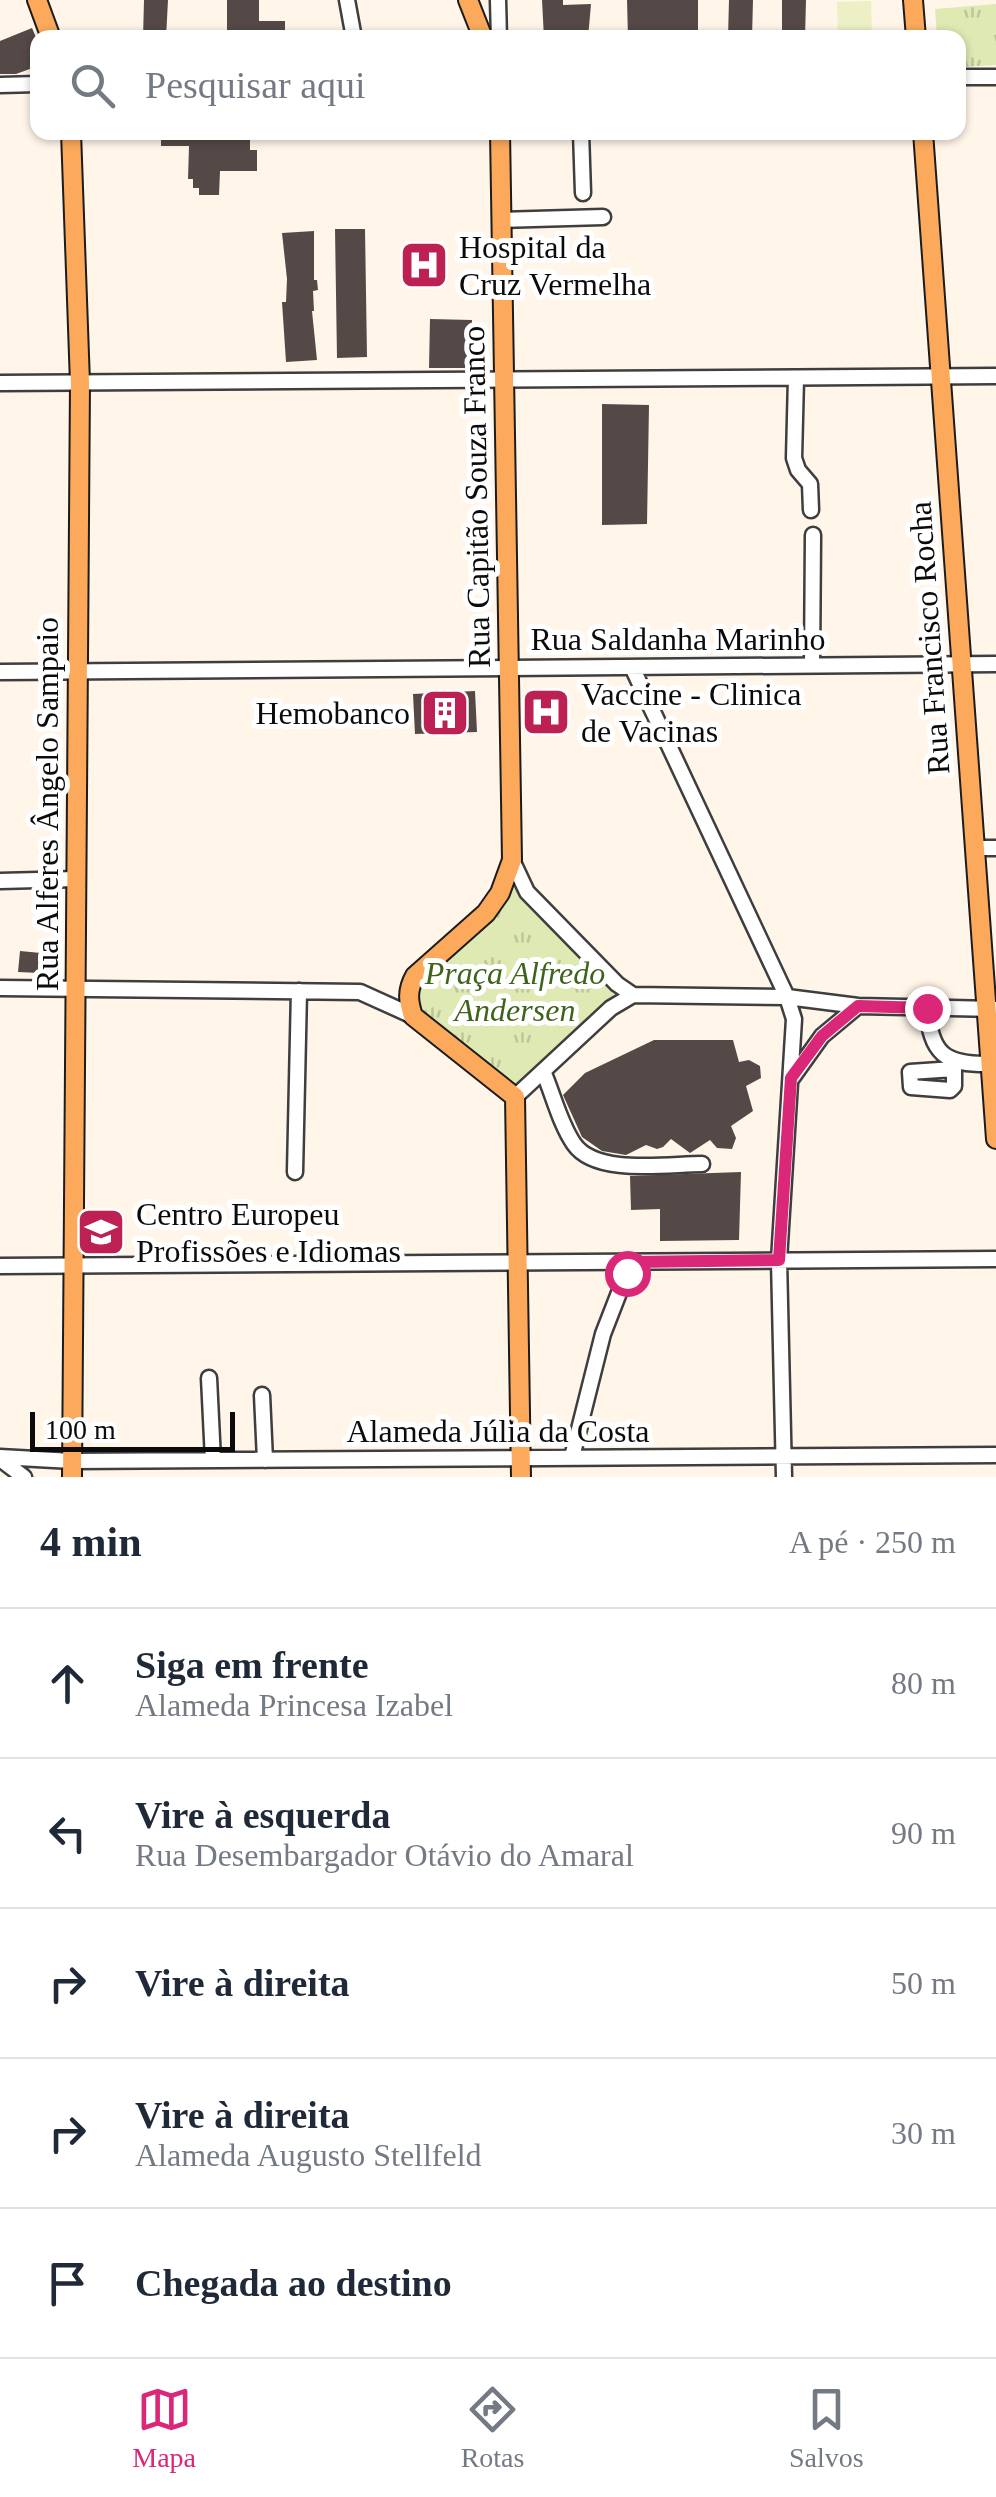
<!DOCTYPE html>
<html lang="pt">
<meta charset="utf-8">
<style>
:root{--surface:#fff;--page:#f6f6f7;--text:#1f2937;--muted:#747a83;--line:#e0e1e3;--accent:#db2777}
body{margin:0;font-family:"Times New Roman",serif;background:var(--page);color:var(--text)}
.scale{position:absolute;left:30px;bottom:25px;width:205px;box-sizing:border-box;padding-left:10px;border:5px solid #0b0b0b;border-top:0;font-size:28px;line-height:35px;white-space:nowrap;color:#0b0b0b;-webkit-text-stroke:8px #fff;paint-order:stroke}
.stop{position:absolute;width:30px;height:30px;margin:-22px;border:8px solid #db2777;border-radius:50%;background:#fff}
.stop.end{background:#db2777;border-color:#fff;box-shadow:0 2px 10px #0008}
.list{margin:0;padding:0;list-style:none}
h2{display:flex;justify-content:space-between;align-items:center;height:130px;margin:0;padding:0 40px;font-size:42px}
h2 small{font-size:32px;font-weight:400;color:var(--muted)}
.list li{display:grid;grid-template-columns:65px 1fr auto;gap:30px;align-items:center;box-sizing:border-box;height:150px;padding:0 40px;border-top:2px solid var(--line)}
.list b{display:block;font-size:38px;white-space:nowrap}
.list p{margin:0;font-size:32px;white-space:nowrap;color:var(--muted)}
.list em{font-size:32px;font-style:normal;color:var(--muted)}
.icon{flex:none;width:55px;height:55px;fill:none;stroke:currentColor;stroke-width:2;stroke-linecap:round;stroke-linejoin:round}
.map{position:relative;flex:none;width:996px;height:1477px;overflow:hidden}
.search{position:absolute;background:var(--surface);box-shadow:0 2px 8px #0004;left:30px;right:30px;top:30px;height:110px;display:flex;align-items:center;gap:25px;box-sizing:border-box;padding:0 35px;border-radius:20px;color:var(--muted);font-size:38px}
.sheet{height:880px;background:var(--surface)}
nav{display:flex;justify-content:space-around;align-items:center;box-sizing:border-box;height:140px;border-top:2px solid var(--line);background:var(--surface);font-size:28px;color:var(--muted)}
nav a{display:grid;justify-items:center;gap:5px}
nav .on{color:var(--accent)}
.map>svg:first-child{display:block}
.grass{fill:url(#grass-tufts)}
.pitch{fill:#edf0c5}
.building{fill:#544947}
.lines{fill:none;stroke-linecap:round;stroke-linejoin:round}
.minor-casing{stroke:#3e3e3e;stroke-width:19}
.major-casing{stroke:#1c1c1c;stroke-width:22}
.minor{stroke:#fff;stroke-width:14}
.major{stroke:#fca95c;stroke-width:18}
.route{stroke:#db2777;stroke-width:12}
.labels{text-anchor:middle;dominant-baseline:central;stroke-width:10;stroke-linejoin:round;paint-order:stroke}
.poi-label{font-size:32px;fill:#0b0b0b;stroke:#fff;text-anchor:start}
.street-label{font-size:32px;fill:#0b0b0b;stroke:#fff}
.park-label{font-size:32px;font-style:italic;fill:#3e631b;stroke:#fff}
</style>
<div class="map">
<svg width="996" height="1477" viewBox="0 0 996 1477">
<defs>
<pattern id="grass-tufts" width="24" height="20" patternUnits="userSpaceOnUse" patternTransform="scale(2.5)"><rect width="24" height="20" fill="#dee9b3"/><path d="M3 7l-1-3M5 7V3M7 7l1-3M15 17l-1-3M17 17v-4M19 17l1-3" fill="none" stroke="#bdc699"/></pattern>
</defs>
<rect width="100%" height="100%" fill="#fff5e9"/>
<path class="grass" d="M 996,4 L 996,65 L 959,67 L 958,38 L 937,37 L 935,9 Z
M 515,871 L 633,995 L 515,1097 L 413,1016 L 409,993 Z"/>
<path class="pitch" d="M 871,1 L 872,37 L 838,37 L 837,2 Z"/>
<path class="building" d="M 144,0 L 168,0 L 166,38 L 143,38 Z
M 227,0 L 259,0 L 259,21 L 285,21 L 285,38 L 227,38 Z
M 542,0 L 563,0 L 563,5 L 591,4 L 588,38 L 544,38 Z
M 627,0 L 698,0 L 698,38 L 628,38 Z
M 729,0 L 753,0 L 752,38 L 728,38 Z
M 782,0 L 806,0 L 805,38 L 782,38 Z
M 32,28 L 38,42 L 38,66 L 16,74 L 0,74 L 0,41 Z
M 231,132 L 250,132 L 250,150 L 257,150 L 257,171 L 220,171 L 219,195 L 199,195 L 199,188 L 193,188 L 193,179 L 188,179 L 189,146 L 161,146 L 161,135 Z
M 335,229 L 365,229 L 367,357 L 337,358 Z
M 314,231 L 314,280 L 317,280 L 318,290 L 313,291 L 314,311 L 312,311 L 317,360 L 286,362 L 282,302 L 286,302 L 287,279 L 282,233 Z
M 430,319 L 472,320 L 471,368 L 429,368 Z
M 602,404 L 649,405 L 647,524 L 602,525 Z
M 475,691 L 477,732 L 415,734 L 413,694 Z
M 20,951 L 41,953 L 40,973 L 18,972 Z
M 654,1040 L 733,1040 L 739,1062 L 749,1060 L 760,1066 L 761,1078 L 746,1086 L 753,1111 L 731,1126 L 736,1138 L 732,1149 L 717,1148 L 710,1140 L 690,1153 L 671,1139 L 663,1147 L 657,1149 L 646,1145 L 626,1155 L 602,1151 L 582,1137 L 563,1095 L 585,1073 Z
M 741,1172 L 739,1240 L 660,1241 L 660,1209 L 631,1210 L 630,1176 Z"/>
<g class="lines">
<g class="minor-casing">
<path id="minor" d="M 347,0 L 354,38
M 498,0 L 499,38
M 958,77 L 996,77
M 0,85 L 38,84
M 581,132 L 583,193
M 502,220 L 603,217
M 796,378 L 794,458 L 798,470 L 810,484 L 811,510
M 0,383 L 996,376
M 812,665 L 813,535
M 632,667 L 787,997 L 794,1019 L 779,1260 L 784,1477
M 0,672 L 996,664
M 975,848 L 996,848
M 512,860 L 527,892 L 617,984 L 633,995
M 0,881 L 76,879
M 0,988 L 360,992 L 413,1016
M 927,1008 C 931,1054 944,1065 991,1064
M 954,1069 L 910,1072 L 911,1087 L 950,1090 L 954,1086 L 954,1061
M 543,1071 C 553,1094 560,1124 574,1144 C 596,1176 668,1164 702,1164
M 792,1078 L 822,1036 L 858,1006
M 515,1097 L 611,1008 L 633,995 L 787,997 L 858,1006 L 996,1009
M 295,1172 L 299,991
M 0,1266 L 996,1259
M 209,1378 L 213,1460
M 262,1395 L 265,1460
M 0,1457 L 72,1461 L 996,1455
M 572,1457 L 603,1334 L 631,1262
M 0,1459 L 24,1477"/>
</g>
<g class="major-casing">
<path id="major" d="M 37,0 L 51,38
M 468,0 L 483,38
M 913,0 L 916,38
M 71,132 L 80,383 L 72,1477
M 500,132 L 512,860 L 500,893 L 486,913 L 415,976 C 407,990 408,1001 413,1016 L 515,1097 L 521,1477
M 923,132 L 996,1139"/>
</g>
<use href="#minor" class="minor"/>
<use href="#major" class="major"/>
</g>
<g class="lines">
<path class="route" d="M 627,1273 L 631,1262 L 779,1260 L 791,1078 L 822,1036 L 858,1006 L 927,1008"/>
</g>
<defs>
<g id="hospital-square" transform="scale(2.5)"><rect x="-9" y="-9" width="18" height="18" rx="4" fill="#bd2153" stroke="#fff"/><path d="M-5-5h3v3.5h4V-5h3V5h-3V1.5h-4V5h-3Z" fill="#fff"/></g>
<g id="building-square" transform="scale(2.5)"><rect x="-9" y="-9" width="18" height="18" rx="4" fill="#bd2153" stroke="#fff"/><path d="M-4-6H4V6H1V3H-1V6H-4ZM-2.5-4.3h1.7v1.8h-1.7ZM.8-4.3h1.7v1.8H.8ZM-2.5-1h1.7V.8h-1.7ZM.8-1h1.7V.8H.8Z" fill="#fff"/></g>
<g id="university-square" transform="scale(2.5)"><rect x="-9" y="-9" width="18" height="18" rx="4" fill="#bd2153" stroke="#fff"/><path d="M0-5L7-2L0 1L-7-2ZM-4 1L0 2.5L4 1V4Q0 6-4 4Z" fill="#fff"/></g>
</defs>
<g fill-rule="evenodd">
<use href="#hospital-square" x="424" y="265"/>
<use href="#hospital-square" x="546" y="712"/>
<use href="#building-square" x="445" y="713"/>
<use href="#university-square" x="101" y="1232"/>
</g>
<g class="labels">
<g class="poi-label">
<text x="459" y="247">Hospital da<tspan x="459" dy="37">Cruz Vermelha</tspan></text>
<text x="581" y="694">Vaccine - Clinica<tspan x="581" dy="37">de Vacinas</tspan></text>
<text x="410" y="713" text-anchor="end">Hemobanco</text>
<text x="136" y="1214">Centro Europeu<tspan x="136" dy="37">Profissões e Idiomas</tspan></text>
</g>
<g class="street-label">
<text transform="translate(476 497) rotate(-91)">Rua Capitão Souza Franco</text>
<text transform="translate(929 638) rotate(-94)">Rua Francisco Rocha</text>
<text x="678" y="639">Rua Saldanha Marinho</text>
<text transform="translate(47 804) rotate(-90)">Rua Alferes Ângelo Sampaio</text>
<text x="498" y="1431">Alameda Júlia da Costa</text>
</g>
<g class="park-label">
<text x="515" y="973">Praça Alfredo<tspan x="515" dy="37">Andersen</tspan></text>
</g>
</g>
</svg>
<div class="scale">100 m</div>
<div class="stop" style="left:627px;top:1273px"></div>
<div class="stop end" style="left:927px;top:1008px"></div>
<div class="search"><svg class="icon" aria-label="search" viewBox="0 0 24 24"><circle cx="10" cy="10" r="6"/><path d="M15 15l6 6"/></svg>Pesquisar aqui</div>
</div>
<section class="sheet">
<h2>4 min<small>A pé · 250 m</small></h2>
<ul class="list">
<li><svg class="icon" aria-label="ahead" viewBox="0 0 24 24"><path d="M12 20V5M6 11l6-6 6 6"/></svg><div><b>Siga em frente</b><p>Alameda Princesa Izabel</p></div><em>80 m</em></li>
<li><svg class="icon" aria-label="left" viewBox="0 0 24 24"><path d="M17 20v-9H6M10 6l-5 5 5 5"/></svg><div><b>Vire à esquerda</b><p>Rua Desembargador Otávio do Amaral</p></div><em>90 m</em></li>
<li><svg class="icon" aria-label="right" viewBox="0 0 24 24"><path d="M7 20v-9h11M14 6l5 5-5 5"/></svg><div><b>Vire à direita</b></div><em>50 m</em></li>
<li><svg class="icon" aria-label="right" viewBox="0 0 24 24"><path d="M7 20v-9h11M14 6l5 5-5 5"/></svg><div><b>Vire à direita</b><p>Alameda Augusto Stellfeld</p></div><em>30 m</em></li>
<li><svg class="icon" aria-label="arrive" viewBox="0 0 24 24"><path d="M6 21V4h12l-3 4 3 4H6"/></svg><div><b>Chegada ao destino</b></div></li>
</ul>
</section>
<nav>
<a class="on"><svg class="icon" aria-label="map" viewBox="0 0 24 24"><path d="M3 6l6-2 6 2 6-2v14l-6 2-6-2-6 2zM9 4v14M15 6v14"/></svg>Mapa</a>
<a><svg class="icon" aria-label="directions" viewBox="0 0 24 24"><path d="M12 3l9 9-9 9-9-9zM9 14v-3h6M13 9l2 2-2 2"/></svg>Rotas</a>
<a><svg class="icon" aria-label="saved" viewBox="0 0 24 24"><path d="M7 4h10v16l-5-4-5 4z"/></svg>Salvos</a>
</nav>
